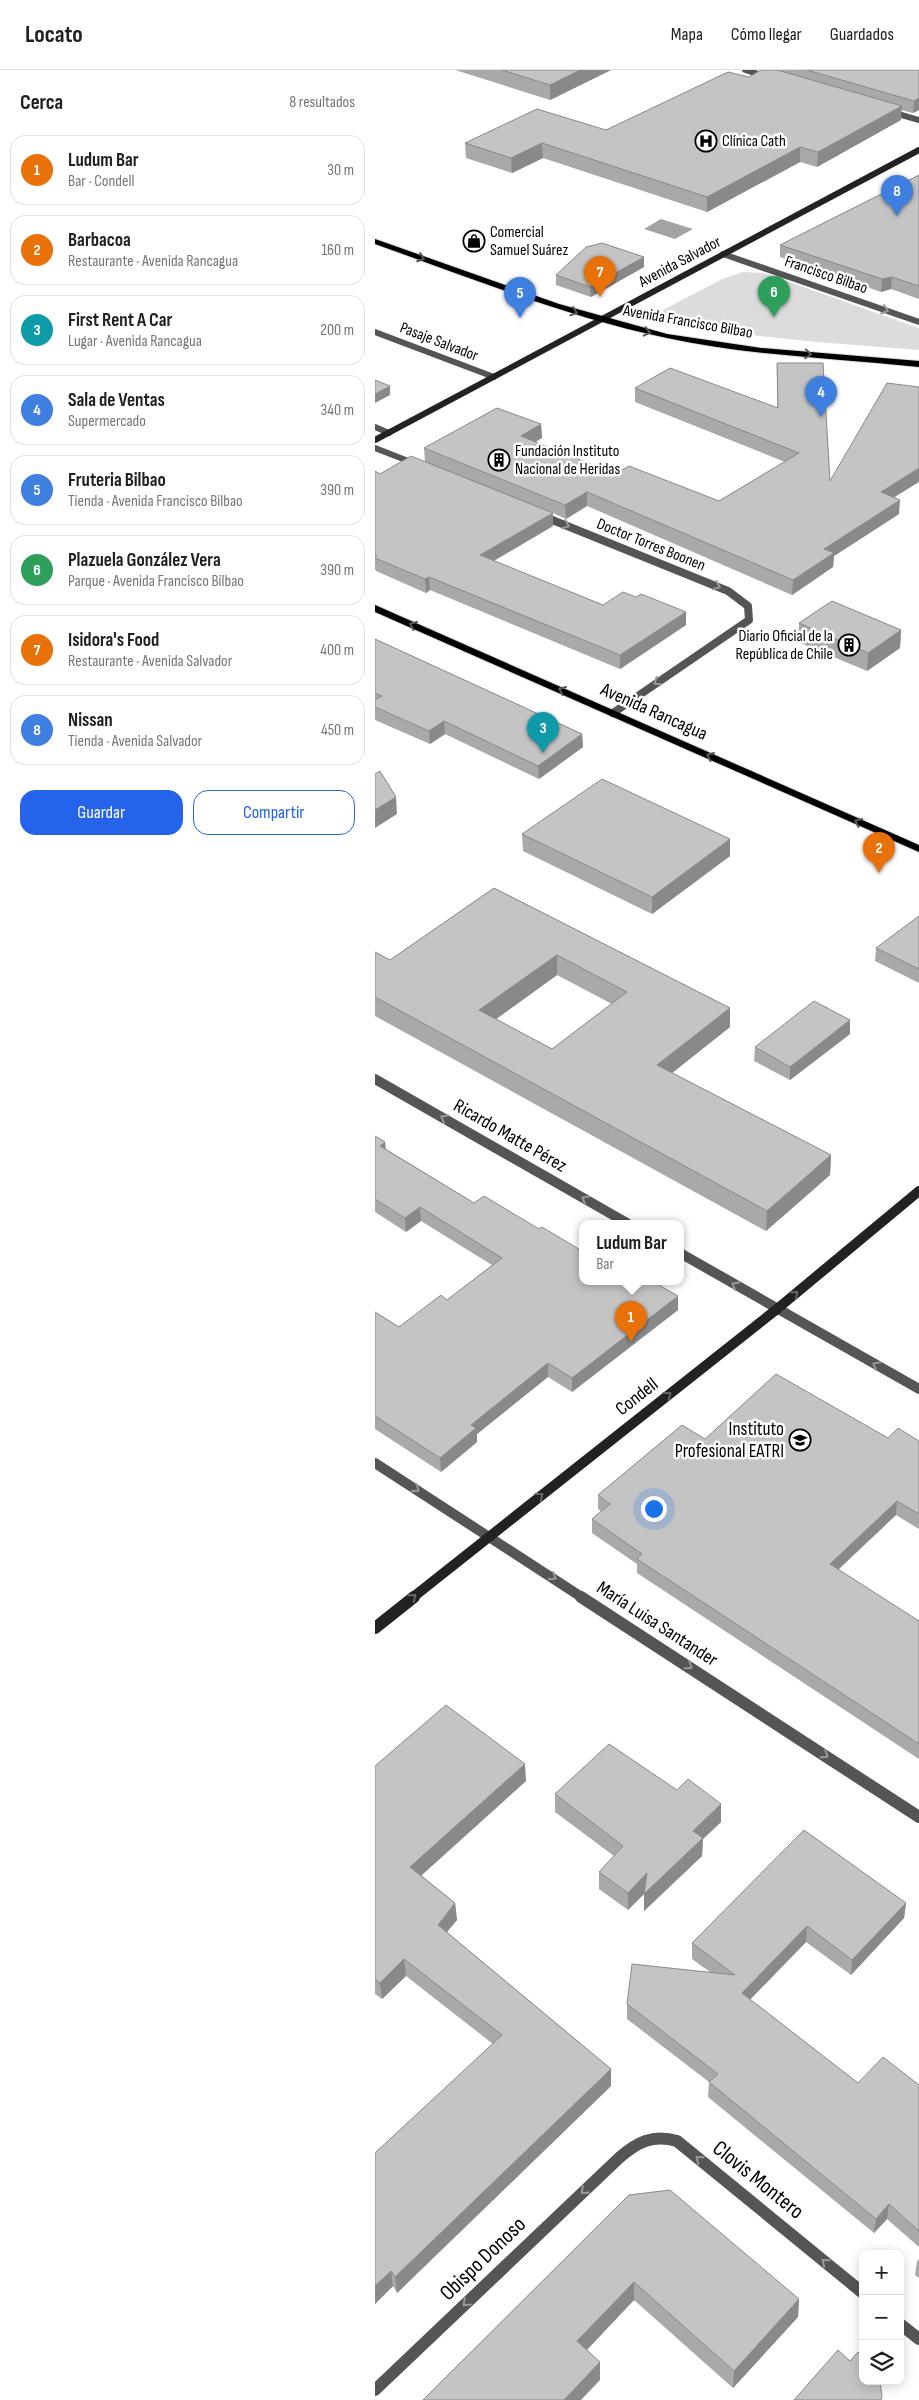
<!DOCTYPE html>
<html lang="es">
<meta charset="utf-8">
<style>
:root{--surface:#fff;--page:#f2f2f2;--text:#202124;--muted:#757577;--line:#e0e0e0;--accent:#2563eb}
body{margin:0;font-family:"Sofia Sans Condensed",sans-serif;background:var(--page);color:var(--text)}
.controls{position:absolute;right:15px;bottom:15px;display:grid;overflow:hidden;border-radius:10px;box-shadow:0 2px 12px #0003}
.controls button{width:45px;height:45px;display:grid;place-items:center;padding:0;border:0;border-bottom:1px solid var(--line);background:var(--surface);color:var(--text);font:25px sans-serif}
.you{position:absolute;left:278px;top:1438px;width:18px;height:18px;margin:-12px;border:4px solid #fff;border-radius:50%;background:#1a73e8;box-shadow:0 0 0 8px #1a73e833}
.badge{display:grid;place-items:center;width:32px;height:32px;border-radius:50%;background:var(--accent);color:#fff;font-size:16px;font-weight:700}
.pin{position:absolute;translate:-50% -41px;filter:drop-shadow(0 1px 2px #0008)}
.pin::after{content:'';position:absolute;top:26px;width:18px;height:15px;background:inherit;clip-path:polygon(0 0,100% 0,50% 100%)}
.popup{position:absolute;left:204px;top:1150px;width:105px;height:65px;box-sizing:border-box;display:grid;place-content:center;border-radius:10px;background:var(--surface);filter:drop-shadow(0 1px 4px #0005);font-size:16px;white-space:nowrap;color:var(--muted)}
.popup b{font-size:19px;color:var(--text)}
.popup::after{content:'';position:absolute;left:50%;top:100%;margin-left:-10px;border:10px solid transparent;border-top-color:var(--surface)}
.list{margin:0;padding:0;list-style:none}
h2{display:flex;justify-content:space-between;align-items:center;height:65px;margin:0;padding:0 20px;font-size:21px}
h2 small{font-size:16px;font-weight:400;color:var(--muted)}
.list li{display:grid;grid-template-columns:32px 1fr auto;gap:15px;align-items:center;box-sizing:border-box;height:70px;margin:0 10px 10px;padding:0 10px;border:1px solid var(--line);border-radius:15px}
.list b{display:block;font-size:19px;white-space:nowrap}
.list p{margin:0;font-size:16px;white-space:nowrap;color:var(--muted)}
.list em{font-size:16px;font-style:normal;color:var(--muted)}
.actions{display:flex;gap:10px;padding:15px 20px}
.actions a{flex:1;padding:11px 0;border:1px solid var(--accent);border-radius:15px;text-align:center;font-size:18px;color:var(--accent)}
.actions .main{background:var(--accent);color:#fff}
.icon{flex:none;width:28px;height:28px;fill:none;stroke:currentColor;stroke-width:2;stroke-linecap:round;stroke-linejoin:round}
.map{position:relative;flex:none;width:544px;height:2330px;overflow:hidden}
header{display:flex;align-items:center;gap:30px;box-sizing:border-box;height:70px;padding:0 25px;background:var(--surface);border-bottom:1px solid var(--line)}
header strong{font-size:24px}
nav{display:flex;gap:28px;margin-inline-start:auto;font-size:18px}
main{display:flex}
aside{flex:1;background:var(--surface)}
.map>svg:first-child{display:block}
.green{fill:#dcdcdc}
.water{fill:#a3a3a3}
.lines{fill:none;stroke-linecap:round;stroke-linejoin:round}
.primary-casing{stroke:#dbdbdb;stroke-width:2}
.street-far3{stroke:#555;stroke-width:6}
.street-far2{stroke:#555;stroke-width:8}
.street-far1{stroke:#555;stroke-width:10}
.street{stroke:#555;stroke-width:12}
.secondary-far2{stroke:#222;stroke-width:6}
.secondary-far1{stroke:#222;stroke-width:10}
.secondary{stroke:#222;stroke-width:12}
.primary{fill:#000;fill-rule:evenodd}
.wall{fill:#a9a9a9;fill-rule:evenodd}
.shaded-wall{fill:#898989}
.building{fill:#c4c4c4;stroke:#898989;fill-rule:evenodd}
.oneway{stroke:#595959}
.oneway2{stroke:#999}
.oneway3{stroke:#646464}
.labels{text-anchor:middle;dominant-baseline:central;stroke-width:5;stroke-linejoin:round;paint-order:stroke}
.far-poi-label{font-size:16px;fill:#000;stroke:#fff;text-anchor:start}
.far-street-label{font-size:16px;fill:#000;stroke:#fff}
.street-label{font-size:19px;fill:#000;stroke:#fff}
.poi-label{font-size:19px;fill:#000;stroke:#fff;text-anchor:end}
.near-street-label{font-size:22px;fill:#000;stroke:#fff}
</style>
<header>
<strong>Locato</strong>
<nav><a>Mapa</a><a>Cómo llegar</a><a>Guardados</a></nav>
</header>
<main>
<aside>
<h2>Cerca<small>8 resultados</small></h2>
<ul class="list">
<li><span class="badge" style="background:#e8710a">1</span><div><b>Ludum Bar</b><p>Bar · Condell</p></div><em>30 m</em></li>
<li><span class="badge" style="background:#e8710a">2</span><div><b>Barbacoa</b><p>Restaurante · Avenida Rancagua</p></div><em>160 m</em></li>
<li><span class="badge" style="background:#0f9aa8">3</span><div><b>First Rent A Car</b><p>Lugar · Avenida Rancagua</p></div><em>200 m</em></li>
<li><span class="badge" style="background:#3f7fe0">4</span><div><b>Sala de Ventas</b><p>Supermercado</p></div><em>340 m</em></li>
<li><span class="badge" style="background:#3f7fe0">5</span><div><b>Fruteria Bilbao</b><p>Tienda · Avenida Francisco Bilbao</p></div><em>390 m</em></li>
<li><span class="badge" style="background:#2e9e5b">6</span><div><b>Plazuela González Vera</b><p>Parque · Avenida Francisco Bilbao</p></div><em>390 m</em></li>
<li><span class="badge" style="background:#e8710a">7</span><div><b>Isidora's Food</b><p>Restaurante · Avenida Salvador</p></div><em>400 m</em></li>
<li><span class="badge" style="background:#3f7fe0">8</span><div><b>Nissan</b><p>Tienda · Avenida Salvador</p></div><em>450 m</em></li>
</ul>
<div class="actions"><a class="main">Guardar</a><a>Compartir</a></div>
</aside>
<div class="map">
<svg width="544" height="2330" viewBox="0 0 544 2330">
<rect width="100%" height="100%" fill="#fff"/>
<path class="green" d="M 368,202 L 389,203 L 544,258 L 544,280 L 441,272 L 302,257 L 285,254 L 288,240 L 347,209 Z"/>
<path class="water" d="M 286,149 L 318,159 L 300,169 L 269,159 Z"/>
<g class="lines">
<g class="primary-casing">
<path id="primary" d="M 0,169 L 184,234 L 292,264 L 386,278 L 544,291 L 544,297 C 460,288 375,286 292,268 C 192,247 96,208 0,174 Z
M 0,535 L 544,775 L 544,782 L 0,542 Z"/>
</g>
<path class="street-far3" d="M 370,0 L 393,7
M 513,41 L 544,50
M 348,184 L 544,252
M 0,262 L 119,307
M 0,357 L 14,363
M 0,378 L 41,394"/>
<path class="street-far2" d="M 165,445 L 353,521 L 373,536 L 374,550 L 238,643"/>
<path class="street-far1" d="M 0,1009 L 252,1153
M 305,1183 L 544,1319
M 0,1393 L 208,1528"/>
<path class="street" d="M 206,1527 L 544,1747
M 525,2254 L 544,2269
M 0,2320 L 244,2088 C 262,2072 278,2064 302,2071 L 488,2223"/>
<path class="secondary-far2" d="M 0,370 L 544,80"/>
<path class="secondary-far1" d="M 37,1528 L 402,1239 L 544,1121"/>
<path class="secondary" d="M 0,1558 L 39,1527"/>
<use href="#primary" class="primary"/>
</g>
<path class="wall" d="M 80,0 L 236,0 L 175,30 Z
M 404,0 L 544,0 L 544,40 L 538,43 L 526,40 L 526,50 L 442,97 L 425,92 L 332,142 L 168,88 L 137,103 L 91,88 L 90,73 L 231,60 L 374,7 L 404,1 Z
M 544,105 L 544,229 L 516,219 L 506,222 L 405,187 L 405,175 Z
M 269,187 L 269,197 L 216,227 L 181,215 L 181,205 Z
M 402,293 L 455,411 L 519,427 L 524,444 L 459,486 L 458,497 L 417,525 L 212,436 L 191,449 L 178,443 L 178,456 L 119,491 L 228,535 L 261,527 L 311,542 L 311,555 L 245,599 L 55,520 L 51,523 L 1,501 L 0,499 L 0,401 L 5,404 L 50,392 L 49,378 L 166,354 L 167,368 L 160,372 L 240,404 L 344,431 L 410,392 L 260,332 L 260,318 L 402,338 Z
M 424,553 L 526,560 L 525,578 L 492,601 L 423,572 Z
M 0,569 L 207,664 L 208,677 L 164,709 L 70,664 L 55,674 L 0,650 Z
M 147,764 L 355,786 L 277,844 L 148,781 Z
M 119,818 L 355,938 L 355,957 L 297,1003 L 456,1085 L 455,1105 L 391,1161 L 0,946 L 0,882 L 15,890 ZM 182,905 L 237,934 L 177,979 L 121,949 Z
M 544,846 L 544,913 L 500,891 L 501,878 Z
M 475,950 L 475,964 L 415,1010 L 379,991 L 380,977 Z
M 0,1066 L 10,1072 L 11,1079 L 99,1133 L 164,1159 L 303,1240 L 197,1322 L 173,1307 L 102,1364 L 102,1372 L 66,1402 L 0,1359 L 0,1242 L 24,1257 L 72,1230 L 117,1195 L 46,1151 L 31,1162 L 0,1142 Z
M 513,1368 L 544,1371 L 544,1459 L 521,1445 L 463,1500 L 544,1551 L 544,1689 L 262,1503 L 262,1494 L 217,1463 L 217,1449 L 226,1441 L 223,1439 L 223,1425 L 330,1369 Z
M 0,1696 L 151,1711 L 46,1805 L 80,1833 L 82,1850 L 72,1862 L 236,1999 L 236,2016 L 22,2223 L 18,2216 L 0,2234 L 0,2083 L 118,1974 L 31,1906 L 7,1929 L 0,1924 Z
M 180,1724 L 346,1752 L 328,1769 L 327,1786 L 269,1841 L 269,1824 L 253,1840 L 224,1819 L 224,1802 L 239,1786 L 180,1742 Z
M 531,1833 L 529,1848 L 476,1905 L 431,1872 L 375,1929 L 483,2013 L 544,2015 L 544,2177 L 512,2149 L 499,2163 L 333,2027 L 334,2012 L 252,1949 L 252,1934 L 335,1902 L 317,1889 L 317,1873 Z
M 254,2125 L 424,2229 L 423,2247 L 358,2318 L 259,2230 L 212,2280 L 225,2310 L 48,2330 Z
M 544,2189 L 544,2208 L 540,2205 L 542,2191 Z"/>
<path class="shaded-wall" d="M 205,0 L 236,0 L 175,30 L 175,15 Z
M 544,28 L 544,40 L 538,43 L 539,31 Z
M 527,36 L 526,50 L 442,97 L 443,82 Z
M 167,73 L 168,88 L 137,103 L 136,88 Z
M 425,77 L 425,92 L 332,142 L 332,127 Z
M 269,187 L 269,197 L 216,227 L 215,217 Z
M 517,207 L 516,219 L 506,222 L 507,209 Z
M 15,316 L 15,325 L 0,333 L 0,324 Z
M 166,354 L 167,368 L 146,380 L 146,366 Z
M 544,398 L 544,412 L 505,436 L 506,422 Z
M 212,422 L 212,436 L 191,449 L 190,435 Z
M 525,430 L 524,444 L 459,486 L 458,497 L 417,525 L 418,510 L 449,479 Z
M 178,443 L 178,456 L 106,498 L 105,485 Z
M 54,507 L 55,520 L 51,523 L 50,509 Z
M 311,542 L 311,555 L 245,599 L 245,585 Z
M 526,560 L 525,578 L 492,601 L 493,583 Z
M 69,651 L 70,664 L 55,674 L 54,661 Z
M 207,664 L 208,677 L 164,709 L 163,696 Z
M 21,727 L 22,744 L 0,758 L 0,740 Z
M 355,769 L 355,786 L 277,844 L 277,827 Z
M 182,885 L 182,905 L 106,960 L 104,940 Z
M 355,938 L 355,957 L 282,1015 L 282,995 Z
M 475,950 L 475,964 L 415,1010 L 415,997 Z
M 10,1072 L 11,1085 L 5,1076 Z
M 456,1085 L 455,1105 L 391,1161 L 392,1141 Z
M 45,1137 L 46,1151 L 31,1162 L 30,1148 Z
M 303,1226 L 303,1240 L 197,1322 L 197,1308 Z
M 173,1293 L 173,1307 L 102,1364 L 102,1372 L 66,1402 L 65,1388 L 96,1355 Z
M 522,1431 L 521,1445 L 454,1508 L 455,1494 Z
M 150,1694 L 151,1711 L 37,1814 L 35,1797 Z
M 346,1734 L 346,1752 L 328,1769 L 327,1786 L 269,1841 L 269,1824 L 253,1840 L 253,1823 L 272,1803 Z
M 80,1833 L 82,1850 L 64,1871 L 63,1855 Z
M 531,1833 L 529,1848 L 476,1905 L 477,1890 Z
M 432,1856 L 431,1872 L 367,1938 L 367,1923 Z
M 29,1889 L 31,1906 L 7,1929 L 5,1913 Z
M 236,1999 L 236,2016 L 22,2223 L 20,2207 Z
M 514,2134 L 512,2149 L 499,2163 L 501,2149 Z
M 16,2201 L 18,2216 L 0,2234 L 0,2216 Z
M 259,2212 L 259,2230 L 203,2289 L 202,2271 Z
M 424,2229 L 423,2247 L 358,2318 L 359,2301 Z
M 225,2292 L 225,2310 L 206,2330 L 189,2330 Z"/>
<path class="building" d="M 127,0 L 205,0 L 175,15 Z
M 386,0 L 402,0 L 527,36 L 443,82 L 425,77 L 332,127 L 167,73 L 136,88 L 90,73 L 162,39 L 231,60 L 353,2 L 374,7 Z
M 432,0 L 544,0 L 544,28 L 539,31 Z
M 544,105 L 544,216 L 517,207 L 507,209 L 405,175 Z
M 227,173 L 269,187 L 215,217 L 181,205 L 211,177 Z
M 402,293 L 448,293 L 455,411 L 512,313 L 544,317 L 544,398 L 506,422 L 525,430 L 449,479 L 459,483 L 418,510 L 212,422 L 190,435 L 49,378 L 122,338 L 166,354 L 146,366 L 240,404 L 254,396 L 344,431 L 424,383 L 260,318 L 295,298 L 403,338 Z
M 0,310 L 15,316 L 0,324 Z
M 36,386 L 178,443 L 105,485 L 228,535 L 248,522 L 261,527 L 266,524 L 311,542 L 245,585 L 54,507 L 50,509 L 0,488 L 2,486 L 0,486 L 0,401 L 5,404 Z
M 457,531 L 526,560 L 493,583 L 424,553 Z
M 0,569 L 207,664 L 163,696 L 69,651 L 54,661 L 0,637 L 0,630 L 7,626 L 0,623 Z
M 5,701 L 21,727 L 0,740 L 0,704 Z
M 227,709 L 355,769 L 277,827 L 147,764 Z
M 119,818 L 355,938 L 282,995 L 456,1085 L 392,1141 L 0,927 L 0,882 L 15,890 ZM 182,885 L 252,922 L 177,979 L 104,940 Z
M 544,846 L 544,899 L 501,878 Z
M 439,931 L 475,950 L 415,997 L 380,977 Z
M 0,1066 L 10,1072 L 5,1076 L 99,1133 L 109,1126 L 164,1159 L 167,1157 L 207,1181 L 207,1211 L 277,1211 L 303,1226 L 197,1308 L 173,1293 L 96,1355 L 101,1358 L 65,1388 L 0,1346 L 0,1242 L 24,1257 L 66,1225 L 72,1230 L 127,1188 L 45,1137 L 30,1148 L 0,1129 Z
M 401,1304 L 513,1368 L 523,1358 L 544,1371 L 544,1444 L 522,1431 L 455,1494 L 544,1551 L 544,1674 L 262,1489 L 267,1484 L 217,1449 L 235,1434 L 223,1425 L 307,1355 L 330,1369 Z
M 71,1635 L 150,1694 L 35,1797 L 80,1833 L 63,1855 L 236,1999 L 20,2207 L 16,2201 L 0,2216 L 0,2083 L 127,1965 L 29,1889 L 5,1913 L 0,1909 L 0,1696 Z
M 234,1674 L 302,1720 L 313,1709 L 346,1734 L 318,1761 L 328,1768 L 269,1824 L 272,1803 L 253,1823 L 224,1802 L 248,1776 L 180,1724 Z
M 429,1760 L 531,1833 L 477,1890 L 432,1856 L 367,1923 L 483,2013 L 508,1987 L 544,2015 L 544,2161 L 514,2134 L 501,2149 L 334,2012 L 343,2004 L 252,1934 L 257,1894 L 360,1905 L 317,1873 Z
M 295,2120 L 424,2229 L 359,2301 L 259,2212 L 202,2271 L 225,2292 L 189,2330 L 48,2330 L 254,2125 Z
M 463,2280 L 475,2291 L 483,2282 L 488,2287 L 488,2311 L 505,2311 L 507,2326 L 506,2330 L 419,2330 Z"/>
<defs><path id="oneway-chevron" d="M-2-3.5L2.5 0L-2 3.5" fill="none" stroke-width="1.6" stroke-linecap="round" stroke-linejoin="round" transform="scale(1.25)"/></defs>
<g class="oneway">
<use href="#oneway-chevron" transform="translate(46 188) rotate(20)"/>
<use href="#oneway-chevron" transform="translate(199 242) rotate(19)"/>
<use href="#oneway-chevron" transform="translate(272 262) rotate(13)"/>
<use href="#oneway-chevron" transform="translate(433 284) rotate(5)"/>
<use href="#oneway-chevron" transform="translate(38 555) rotate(-156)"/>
<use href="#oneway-chevron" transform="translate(187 620) rotate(-156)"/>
<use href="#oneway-chevron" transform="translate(335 686) rotate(-156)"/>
<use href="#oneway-chevron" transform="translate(483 752) rotate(-156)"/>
</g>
<g class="oneway2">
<use href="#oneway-chevron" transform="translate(510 240) rotate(19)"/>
<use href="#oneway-chevron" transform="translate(191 455) rotate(22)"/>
<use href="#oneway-chevron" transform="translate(342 516) rotate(22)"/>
<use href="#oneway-chevron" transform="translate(282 612) rotate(146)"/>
<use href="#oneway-chevron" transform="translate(69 1048) rotate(-150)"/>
<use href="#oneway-chevron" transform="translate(210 1129) rotate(-150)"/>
<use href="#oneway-chevron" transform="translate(360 1215) rotate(-150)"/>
<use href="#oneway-chevron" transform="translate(501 1295) rotate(-151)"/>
<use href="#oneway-chevron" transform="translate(41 1419) rotate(33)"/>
<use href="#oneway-chevron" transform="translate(178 1507) rotate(33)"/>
<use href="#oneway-chevron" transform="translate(314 1596) rotate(33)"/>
<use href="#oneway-chevron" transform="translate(450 1685) rotate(33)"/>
<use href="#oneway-chevron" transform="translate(324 2089) rotate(-141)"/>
<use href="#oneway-chevron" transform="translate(209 2121) rotate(136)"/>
<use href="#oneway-chevron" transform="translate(450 2192) rotate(-141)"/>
<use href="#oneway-chevron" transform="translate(91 2233) rotate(136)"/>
</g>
<g class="oneway3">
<use href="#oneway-chevron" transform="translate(420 1224) rotate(-40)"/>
<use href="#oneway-chevron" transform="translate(293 1325) rotate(-38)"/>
<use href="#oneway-chevron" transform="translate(165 1426) rotate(-38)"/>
<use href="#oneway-chevron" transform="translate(38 1527) rotate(-39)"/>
</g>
<defs>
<g id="hospital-ring" transform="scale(1.125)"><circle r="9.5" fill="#fff" stroke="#000" stroke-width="1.5"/><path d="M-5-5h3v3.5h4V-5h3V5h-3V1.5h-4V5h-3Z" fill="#000"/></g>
<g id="shop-ring" transform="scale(1.125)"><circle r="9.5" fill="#fff" stroke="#000" stroke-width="1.5"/><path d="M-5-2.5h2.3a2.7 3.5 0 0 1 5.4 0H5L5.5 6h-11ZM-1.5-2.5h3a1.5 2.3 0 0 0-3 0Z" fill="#000"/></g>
<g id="building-ring" transform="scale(1.125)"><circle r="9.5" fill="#fff" stroke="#000" stroke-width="1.5"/><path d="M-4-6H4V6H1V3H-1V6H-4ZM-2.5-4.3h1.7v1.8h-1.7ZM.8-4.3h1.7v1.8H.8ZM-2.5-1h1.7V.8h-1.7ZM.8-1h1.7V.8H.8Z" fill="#000"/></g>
<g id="university-ring" transform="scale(1.125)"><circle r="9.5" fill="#fff" stroke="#000" stroke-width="1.5"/><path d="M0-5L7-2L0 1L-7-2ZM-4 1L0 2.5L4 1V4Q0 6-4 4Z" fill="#000"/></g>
</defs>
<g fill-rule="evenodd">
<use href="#hospital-ring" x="331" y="71"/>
<use href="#shop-ring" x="99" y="171"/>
<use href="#building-ring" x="124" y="390"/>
<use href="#building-ring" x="474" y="575"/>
<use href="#university-ring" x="425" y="1370"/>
</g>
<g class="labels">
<g class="far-poi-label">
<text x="347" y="71">Clínica Cath</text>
<text x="115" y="162">Comercial<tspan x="115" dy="18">Samuel Suárez</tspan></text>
<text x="140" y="381">Fundación Instituto<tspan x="140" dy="18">Nacional de Heridas</tspan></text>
<text x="458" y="566" text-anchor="end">Diario Oficial de la<tspan x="458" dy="18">República de Chile</tspan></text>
</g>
<g class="far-street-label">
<text transform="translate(305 192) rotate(-28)">Avenida Salvador</text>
<text transform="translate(451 205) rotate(19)">Francisco Bilbao</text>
<text transform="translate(313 252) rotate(10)">Avenida Francisco Bilbao</text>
<text transform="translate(64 272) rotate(21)">Pasaje Salvador</text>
<text transform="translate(276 475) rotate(22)">Doctor Torres Boonen</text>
</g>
<g class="street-label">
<text transform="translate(279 642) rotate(24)">Avenida Rancagua</text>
<text transform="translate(135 1066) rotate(30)">Ricardo Matte Pérez</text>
<text transform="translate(262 1327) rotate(-38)">Condell</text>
<text transform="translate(282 1554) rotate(33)">María Luisa Santander</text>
</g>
<g class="poi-label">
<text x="409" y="1359">Instituto<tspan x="409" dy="22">Profesional EATRI</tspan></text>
</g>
<g class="near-street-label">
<text transform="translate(383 2110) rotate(39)">Clovis Montero</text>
<text transform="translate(108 2189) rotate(-44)">Obispo Donoso</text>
</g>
</g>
</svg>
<div class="controls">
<button>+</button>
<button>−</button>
<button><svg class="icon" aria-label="layers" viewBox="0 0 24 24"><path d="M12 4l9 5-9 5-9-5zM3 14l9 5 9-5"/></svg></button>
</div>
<div class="you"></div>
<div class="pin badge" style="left:256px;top:1272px;background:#e8710a">1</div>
<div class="popup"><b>Ludum Bar</b>Bar</div>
<div class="pin badge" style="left:504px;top:803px;background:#e8710a">2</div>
<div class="pin badge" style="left:168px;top:683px;background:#0f9aa8">3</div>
<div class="pin badge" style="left:446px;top:347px;background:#3f7fe0">4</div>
<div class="pin badge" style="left:145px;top:248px;background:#3f7fe0">5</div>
<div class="pin badge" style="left:399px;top:247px;background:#2e9e5b">6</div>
<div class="pin badge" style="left:225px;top:227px;background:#e8710a">7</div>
<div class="pin badge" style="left:522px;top:146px;background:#3f7fe0">8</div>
</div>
</main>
